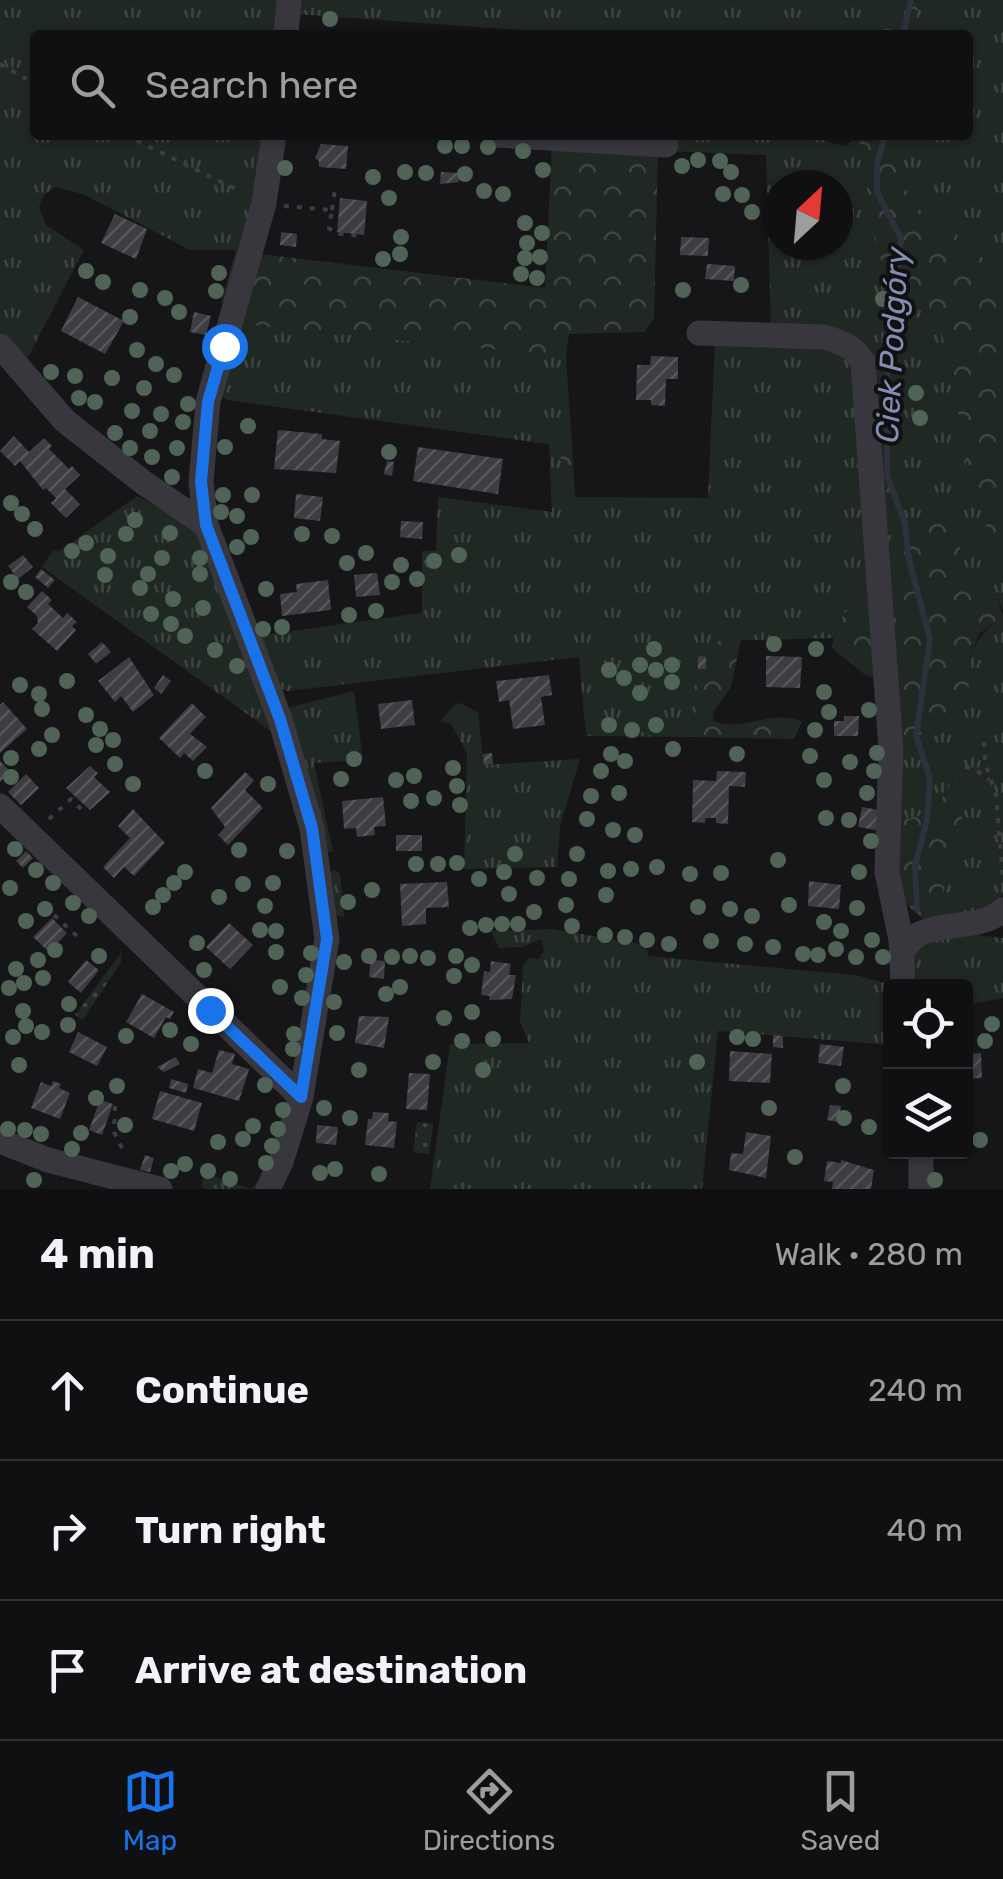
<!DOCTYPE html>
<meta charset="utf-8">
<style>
:root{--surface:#101012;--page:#19191b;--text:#f1f3f6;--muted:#9c9d9f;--line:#303032;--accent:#1a73e8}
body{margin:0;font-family:Rubik,sans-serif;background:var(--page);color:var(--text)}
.controls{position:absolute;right:30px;bottom:30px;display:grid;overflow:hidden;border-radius:10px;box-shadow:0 2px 8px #0004}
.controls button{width:90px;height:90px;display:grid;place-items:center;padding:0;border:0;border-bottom:2px solid var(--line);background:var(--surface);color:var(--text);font:50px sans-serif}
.compass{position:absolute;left:763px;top:170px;width:90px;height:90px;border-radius:50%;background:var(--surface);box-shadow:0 2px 8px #0004;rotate:26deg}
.stop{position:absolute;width:30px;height:30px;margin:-22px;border:8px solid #1a73e8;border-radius:50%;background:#fff}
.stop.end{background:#1a73e8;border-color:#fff;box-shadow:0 2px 10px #0008}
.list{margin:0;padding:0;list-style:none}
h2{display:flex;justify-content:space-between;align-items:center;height:130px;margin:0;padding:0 40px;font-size:42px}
h2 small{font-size:32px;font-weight:400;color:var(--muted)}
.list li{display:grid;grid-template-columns:65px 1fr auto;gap:30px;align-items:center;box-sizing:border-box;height:140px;padding:0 40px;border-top:2px solid var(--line)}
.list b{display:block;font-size:38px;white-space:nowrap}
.list em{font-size:32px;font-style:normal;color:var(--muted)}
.icon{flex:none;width:55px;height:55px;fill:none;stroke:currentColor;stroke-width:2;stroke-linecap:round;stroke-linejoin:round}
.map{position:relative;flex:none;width:1003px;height:1189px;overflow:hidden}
.search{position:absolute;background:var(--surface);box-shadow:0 2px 8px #0004;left:30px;right:30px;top:30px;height:110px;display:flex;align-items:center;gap:25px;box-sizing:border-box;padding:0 35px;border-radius:10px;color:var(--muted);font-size:38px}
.sheet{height:550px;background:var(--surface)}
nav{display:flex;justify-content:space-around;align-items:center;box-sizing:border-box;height:140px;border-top:2px solid var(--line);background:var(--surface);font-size:28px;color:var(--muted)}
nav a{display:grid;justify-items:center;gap:5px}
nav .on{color:var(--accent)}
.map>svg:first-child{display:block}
.grass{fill:url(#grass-tufts);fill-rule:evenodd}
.forest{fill:url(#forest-crowns)}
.garden{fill:url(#garden-dots)}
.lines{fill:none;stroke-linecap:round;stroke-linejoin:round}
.stream{stroke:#2c313c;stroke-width:6}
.building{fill:url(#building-hatch)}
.path{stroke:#3d3d44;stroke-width:4;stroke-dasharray:5 8;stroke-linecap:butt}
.minor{stroke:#37373d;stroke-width:25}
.tree{fill:#506357}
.route{stroke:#1a73e8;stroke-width:12}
.labels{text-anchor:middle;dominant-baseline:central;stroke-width:8;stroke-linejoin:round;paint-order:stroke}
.water-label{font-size:32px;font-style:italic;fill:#808fb2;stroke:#111113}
</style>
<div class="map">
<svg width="1003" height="1189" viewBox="0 0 1003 1189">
<defs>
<pattern id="grass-tufts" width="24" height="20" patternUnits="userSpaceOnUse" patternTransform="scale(2.5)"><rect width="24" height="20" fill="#202823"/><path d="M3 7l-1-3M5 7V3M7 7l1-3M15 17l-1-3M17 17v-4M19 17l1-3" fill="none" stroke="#3e4441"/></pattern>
<pattern id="forest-crowns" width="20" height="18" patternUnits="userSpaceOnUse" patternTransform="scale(2.5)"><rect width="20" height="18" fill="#202823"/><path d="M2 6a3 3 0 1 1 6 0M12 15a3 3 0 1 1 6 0" fill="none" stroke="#3e4441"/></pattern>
<pattern id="garden-dots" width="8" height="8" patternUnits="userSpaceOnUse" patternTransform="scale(2.5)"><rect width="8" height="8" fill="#202823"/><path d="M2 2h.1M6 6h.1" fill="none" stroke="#3e4441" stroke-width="1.8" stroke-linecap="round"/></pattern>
<pattern id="building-hatch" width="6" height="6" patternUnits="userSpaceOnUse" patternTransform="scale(2.5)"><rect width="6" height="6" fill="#3e3e42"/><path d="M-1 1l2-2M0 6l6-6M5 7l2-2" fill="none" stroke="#57575b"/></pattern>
</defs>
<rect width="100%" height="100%" fill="#161618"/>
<path class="grass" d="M 0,0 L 283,0 L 280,35 L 35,35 L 35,135 L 267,135 L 256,215 L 226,303 L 221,302 L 236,250 L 190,250 L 83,194 L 55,187 L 44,195 L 39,207 L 46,225 L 84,250 L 24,365 L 0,338 Z
M 297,0 L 887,0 L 872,35 L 593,35 L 295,14 Z
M 920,0 L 1003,0 L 1003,264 L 985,260 L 962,237 L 917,214 L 896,168 L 896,135 L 968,135 L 968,35 L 912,35 Z
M 666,135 L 823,135 L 827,142 L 846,146 L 858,135 L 872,222 L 886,282 L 921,307 L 941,331 L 952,366 L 954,399 L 966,442 L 966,493 L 991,519 L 978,536 L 1003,544 L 1003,610 L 997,599 L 976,603 C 952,572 976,530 929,513 L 913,525 L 900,527 L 905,582 C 873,595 842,600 834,638 L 719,641 C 707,683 684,689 695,737 L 586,736 L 579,657 L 287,691 L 273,685 L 256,636 L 422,613 L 422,551 L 436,551 L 438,497 L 552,512 L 549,444 L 227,400 L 220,393 L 241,324 L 566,357 L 572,446 L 559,446 L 564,490 L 575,497 L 708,498 L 715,341 C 746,342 830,335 851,357 C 856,362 858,372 860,379 L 865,485 L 880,486 L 864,347 L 845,333 L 771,327 L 766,155 L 666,151 ZM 778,185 L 838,185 L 838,245 L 778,245 Z
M 137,496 L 196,528 L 272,732 L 42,567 L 54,549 L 58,552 Z
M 1003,615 L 1003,894 L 997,908 L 928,921 L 955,779 C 938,802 932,818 901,819 L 894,726 L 967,706 C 971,661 965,645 1003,615 Z
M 354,691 L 363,760 L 314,763 L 333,852 L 323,851 L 287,708 Z
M 461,703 L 478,713 L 484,765 L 580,759 L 560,826 L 557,867 L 464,869 L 467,753 L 451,724 L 441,721 L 454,705 Z
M 335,870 L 340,874 L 344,917 L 332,915 L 327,874 Z
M 552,929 L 646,945 L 648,956 L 855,975 L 895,986 L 890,986 L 890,1045 L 718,1031 L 702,1189 L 430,1189 L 450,1044 L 529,1043 L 520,1022 L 523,965 L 529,958 L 539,959 L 544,950 L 541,939 L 522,947 L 499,948 L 491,931 Z
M 956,933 L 1003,938 L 1003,998 L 966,1005 L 966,986 L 907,986 L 907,952 Z
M 153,964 L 231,1035 L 288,1097 C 293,1117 270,1174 255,1189 L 204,1189 L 201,1185 L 206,1174 L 251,1189 C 270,1170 289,1125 287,1098 L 149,965 Z"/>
<path class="forest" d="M 887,0 L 920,0 L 912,35 L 872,35 Z
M 858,135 L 896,135 L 896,168 L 917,213 L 962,237 L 985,260 L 1003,264 L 1003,544 L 977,537 L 991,519 L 966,493 L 966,442 L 954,399 L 952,366 L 941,331 L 921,307 L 886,282 L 872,222 Z
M 552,146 L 658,151 L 654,319 L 644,332 L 569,334 L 566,357 L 241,324 L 260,254 L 545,288 Z
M 559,445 L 572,446 L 575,497 L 564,490 Z
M 929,513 C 976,530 952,572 977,603 L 997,599 L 1003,615 L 979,634 L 971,656 L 967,706 L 947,731 L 912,744 L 885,717 L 880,681 L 864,674 L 832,648 C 842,598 862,600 905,581 L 899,526 L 913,525 Z
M 741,640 L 731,687 L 714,711 L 713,721 C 741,733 774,708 802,722 L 794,739 L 695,737 C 684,688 707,683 718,641 Z
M 956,778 L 963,813 L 939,909 L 928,921 C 887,901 898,856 901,819 C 932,818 939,802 956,778 Z"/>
<path class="garden" d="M 121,953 L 121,962 L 83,1020 L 75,1015 Z
M 417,1122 L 433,1124 L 429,1154 L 413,1152 Z"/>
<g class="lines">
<path class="stream" d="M 903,35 L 911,0
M 885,135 L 877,164 L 877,192 L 901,238 L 899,271 L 888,315 L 887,475 L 905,524 L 909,560 L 930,639 L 916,736 L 930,778 L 927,820 L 915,866 L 917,910"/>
</g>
<path class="building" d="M 321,144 L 348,146 L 346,169 L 319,167 L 319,161 L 315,158 Z
M 441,172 L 459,173 L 459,182 L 440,184 Z
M 340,198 L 367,201 L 364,235 L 337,232 Z
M 115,214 L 147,229 L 136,259 L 101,243 Z
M 281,232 L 297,234 L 296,247 L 280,245 Z
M 681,237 L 709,238 L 708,256 L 680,255 Z
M 707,264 L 735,266 L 734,281 L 705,279 Z
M 78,297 L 124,321 L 105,354 L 61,331 Z
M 194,312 L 211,316 L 206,335 L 190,332 Z
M 651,356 L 678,357 L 678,379 L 666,379 L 665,406 L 651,405 L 651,400 L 636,400 L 637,365 L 650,365 Z
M 278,430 L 322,434 L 322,439 L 340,441 L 336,473 L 274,469 Z
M 14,436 L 29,452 L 44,438 L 52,446 L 49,449 L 69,469 L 72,466 L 80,475 L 65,489 L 80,504 L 66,518 L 51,503 L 56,498 L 46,488 L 43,490 L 20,461 L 15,466 L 0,451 Z
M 418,447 L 503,459 L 498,494 L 413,481 Z
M 387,461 L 394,462 L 392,476 L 384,474 Z
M 296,494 L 323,497 L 320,521 L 294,518 Z
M 401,521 L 423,522 L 422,539 L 400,537 Z
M 23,555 L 33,567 L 18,579 L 8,566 Z
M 41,569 L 55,580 L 48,588 L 35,577 Z
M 377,573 L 380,595 L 356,597 L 354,575 Z
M 328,580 L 331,610 L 282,616 L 280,594 L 297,592 L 296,584 Z
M 42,591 L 52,600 L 48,604 L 63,618 L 67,613 L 77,622 L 72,626 L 76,630 L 57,651 L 32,629 L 38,623 L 37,616 L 27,607 Z
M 102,642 L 111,652 L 96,664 L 88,654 Z
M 698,656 L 706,657 L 706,669 L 698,669 Z
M 766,656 L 802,657 L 800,688 L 766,687 Z
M 129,657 L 154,695 L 133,712 L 121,696 L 115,702 L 98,681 Z
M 163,675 L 171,681 L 161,694 L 154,688 Z
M 549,675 L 552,695 L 541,697 L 545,725 L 513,729 L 509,700 L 499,702 L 496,681 Z
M 412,700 L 415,725 L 381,729 L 378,704 Z
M 3,702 L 27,729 L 0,753 L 0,705 Z
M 192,703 L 206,717 L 190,734 L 207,747 L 193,761 L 184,753 L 180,758 L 159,738 Z
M 844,716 L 859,716 L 858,736 L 834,736 L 834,721 L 844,721 Z
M 492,753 L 493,764 L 484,765 L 483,754 Z
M 0,761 L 10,771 L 0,782 Z
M 90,766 L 98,773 L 94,777 L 110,792 L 90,810 L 66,788 Z
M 717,771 L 746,772 L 745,787 L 729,786 L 728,824 L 716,823 L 716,818 L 705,818 L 705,823 L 692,822 L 693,780 L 716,781 Z
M 245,772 L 254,780 L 245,790 L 263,808 L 228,845 L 218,835 L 225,827 L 211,808 Z
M 26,774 L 39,788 L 21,805 L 8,792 Z
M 383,797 L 386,826 L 374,827 L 375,835 L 357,837 L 356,828 L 344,829 L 342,801 Z
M 862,807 L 879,810 L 876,830 L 858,827 Z
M 133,809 L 165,843 L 134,876 L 124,867 L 114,878 L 103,867 L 130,838 L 118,826 Z
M 396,835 L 422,835 L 422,851 L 396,851 Z
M 26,851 L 33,858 L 23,868 L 16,861 Z
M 809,881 L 841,885 L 839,909 L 808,906 Z
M 447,882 L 449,907 L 426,908 L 426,924 L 402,926 L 400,884 Z
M 52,918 L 67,933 L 49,952 L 33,937 Z
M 229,923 L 253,945 L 230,969 L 206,947 Z
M 86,960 L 99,970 L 81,993 L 68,982 Z
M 371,960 L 385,961 L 384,979 L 369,977 Z
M 491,961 L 511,964 L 509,975 L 516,975 L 512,999 L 489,1000 L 490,996 L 481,995 L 484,971 L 490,972 Z
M 142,994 L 174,1012 L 170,1019 L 166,1017 L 154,1038 L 126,1022 Z
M 359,1016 L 389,1017 L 384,1048 L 355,1043 Z
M 78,1032 L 107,1047 L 97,1066 L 69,1052 Z
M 773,1035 L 783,1036 L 783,1048 L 773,1047 Z
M 820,1044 L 844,1047 L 841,1066 L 818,1063 Z
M 219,1050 L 235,1054 L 232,1064 L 249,1069 L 239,1101 L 193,1088 L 198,1069 L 212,1073 Z
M 730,1051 L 772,1054 L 770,1083 L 729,1081 Z
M 981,1053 L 982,1078 L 966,1079 L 966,1054 Z
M 176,1057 L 180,1064 L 164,1072 L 157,1067 Z
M 409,1073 L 430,1074 L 427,1110 L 406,1109 Z
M 171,1079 L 188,1084 L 186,1093 L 169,1088 Z
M 53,1081 L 61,1084 L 59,1088 L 70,1093 L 60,1119 L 31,1108 L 41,1082 L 51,1086 Z
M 160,1091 L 202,1103 L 194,1131 L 152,1119 Z
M 100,1100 L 113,1104 L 102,1135 L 89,1130 Z
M 830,1105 L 841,1106 L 838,1122 L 827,1120 Z
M 373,1112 L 389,1113 L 388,1121 L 397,1122 L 394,1148 L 365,1145 L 368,1119 L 372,1119 Z
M 317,1125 L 338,1127 L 336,1145 L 316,1143 Z
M 746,1132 L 771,1136 L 766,1178 L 729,1170 L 731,1153 L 743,1154 Z
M 145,1155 L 154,1158 L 150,1172 L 140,1170 Z
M 841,1160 L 874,1170 L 871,1189 L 832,1189 L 833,1182 L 824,1181 L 827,1161 L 841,1163 Z"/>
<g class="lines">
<path class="path" d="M 0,64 L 35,84
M 125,135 L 242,192
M 284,206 L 332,210 L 329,228 L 334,233 L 362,236
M 332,210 L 335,189
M 984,742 L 985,763 L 996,795 L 1003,878
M 965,767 L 975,769 L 989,780
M 49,819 L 71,799 L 82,810
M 54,915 L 80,939
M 115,1106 L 114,1132 L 125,1154"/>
<path class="minor" d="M 286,35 L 289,0
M 496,135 L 666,145
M 699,333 L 824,337 C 841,342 854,346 863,362 L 891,749 L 887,872 L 901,940 L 903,986
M 0,346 L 65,421 L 144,483 L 206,525
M 0,806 L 301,1097
M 902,954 C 918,913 975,936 1003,910
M 0,1141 L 48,1160 L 160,1189
M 921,1152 L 921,1189
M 268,1189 L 281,1162 L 301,1097 L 327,939 L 312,828 L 280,719 L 206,525 L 201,482 L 208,402 L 264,203 L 274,135"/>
</g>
<g class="tree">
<circle cx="330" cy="19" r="8"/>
<circle cx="445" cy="146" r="8"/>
<circle cx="462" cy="146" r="8"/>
<circle cx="488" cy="147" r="8"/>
<circle cx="523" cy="151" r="8"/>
<circle cx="698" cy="160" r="8"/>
<circle cx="720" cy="161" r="8"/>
<circle cx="682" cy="166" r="8"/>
<circle cx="285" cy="168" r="8"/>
<circle cx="543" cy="170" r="8"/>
<circle cx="405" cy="172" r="8"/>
<circle cx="731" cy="172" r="8"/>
<circle cx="426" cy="173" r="8"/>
<circle cx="465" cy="174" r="8"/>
<circle cx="373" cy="177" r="8"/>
<circle cx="484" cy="191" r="8"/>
<circle cx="503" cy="194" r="8"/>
<circle cx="723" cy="194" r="8"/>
<circle cx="742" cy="195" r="8"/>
<circle cx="389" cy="198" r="8"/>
<circle cx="752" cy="212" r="8"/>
<circle cx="525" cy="223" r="8"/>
<circle cx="542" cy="233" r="8"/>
<circle cx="401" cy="237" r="8"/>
<circle cx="527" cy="243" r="8"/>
<circle cx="400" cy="254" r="8"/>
<circle cx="540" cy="257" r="8"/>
<circle cx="525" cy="258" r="8"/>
<circle cx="383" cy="259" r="8"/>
<circle cx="86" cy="271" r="8"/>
<circle cx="219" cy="273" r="8"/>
<circle cx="521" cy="274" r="8"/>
<circle cx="537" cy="278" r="8"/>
<circle cx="103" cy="282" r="8"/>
<circle cx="741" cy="285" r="8"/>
<circle cx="140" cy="290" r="8"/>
<circle cx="683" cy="290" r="8"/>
<circle cx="216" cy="291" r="8"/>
<circle cx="165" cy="298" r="8"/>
<circle cx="883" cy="299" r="8"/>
<circle cx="179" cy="312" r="8"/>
<circle cx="130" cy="317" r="8"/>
<circle cx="137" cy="350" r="8"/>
<circle cx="156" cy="364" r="8"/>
<circle cx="51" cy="372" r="8"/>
<circle cx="174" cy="375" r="8"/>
<circle cx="75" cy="376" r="8"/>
<circle cx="112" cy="378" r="8"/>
<circle cx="144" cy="388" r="8"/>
<circle cx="916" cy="393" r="8"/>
<circle cx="79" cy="398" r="8"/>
<circle cx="95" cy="402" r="8"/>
<circle cx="188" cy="404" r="8"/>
<circle cx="132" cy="411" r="8"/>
<circle cx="161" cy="414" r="8"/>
<circle cx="920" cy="418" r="8"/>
<circle cx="183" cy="422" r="8"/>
<circle cx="248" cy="426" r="8"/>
<circle cx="150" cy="431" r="8"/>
<circle cx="115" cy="433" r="8"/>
<circle cx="225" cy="447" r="8"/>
<circle cx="130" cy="448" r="8"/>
<circle cx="177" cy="448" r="8"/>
<circle cx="389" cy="452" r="8"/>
<circle cx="152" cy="457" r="8"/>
<circle cx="172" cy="477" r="8"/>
<circle cx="223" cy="495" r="8"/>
<circle cx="252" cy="495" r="8"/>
<circle cx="11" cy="503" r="8"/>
<circle cx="221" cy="512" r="8"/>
<circle cx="22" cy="514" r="8"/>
<circle cx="237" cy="516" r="8"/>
<circle cx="135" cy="520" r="8"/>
<circle cx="35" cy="529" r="8"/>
<circle cx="170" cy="533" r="8"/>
<circle cx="126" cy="534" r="8"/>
<circle cx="302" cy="534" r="8"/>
<circle cx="332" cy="536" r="8"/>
<circle cx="251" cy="537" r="8"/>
<circle cx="86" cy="543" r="8"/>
<circle cx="237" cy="547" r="8"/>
<circle cx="72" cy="551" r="8"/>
<circle cx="366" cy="553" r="8"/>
<circle cx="459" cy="555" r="8"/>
<circle cx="108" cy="556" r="8"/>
<circle cx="162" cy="558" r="8"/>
<circle cx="200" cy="558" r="8"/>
<circle cx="434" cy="561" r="8"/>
<circle cx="347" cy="563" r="8"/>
<circle cx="401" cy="565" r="8"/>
<circle cx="148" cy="574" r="8"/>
<circle cx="200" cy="574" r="8"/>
<circle cx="105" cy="575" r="8"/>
<circle cx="417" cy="579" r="8"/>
<circle cx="11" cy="582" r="8"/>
<circle cx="392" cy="582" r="8"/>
<circle cx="140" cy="588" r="8"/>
<circle cx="266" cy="589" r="8"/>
<circle cx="26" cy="592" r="8"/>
<circle cx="173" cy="599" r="8"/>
<circle cx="203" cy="608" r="8"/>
<circle cx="376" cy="611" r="8"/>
<circle cx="151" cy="614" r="8"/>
<circle cx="349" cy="615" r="8"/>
<circle cx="171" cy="624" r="8"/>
<circle cx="282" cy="627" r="8"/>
<circle cx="263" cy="629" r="8"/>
<circle cx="185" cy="636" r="8"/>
<circle cx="774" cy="644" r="8"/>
<circle cx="654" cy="649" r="8"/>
<circle cx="816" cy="649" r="8"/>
<circle cx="215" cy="650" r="8"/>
<circle cx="640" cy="665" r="8"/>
<circle cx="672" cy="665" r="8"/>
<circle cx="237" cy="666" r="8"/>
<circle cx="609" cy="670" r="8"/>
<circle cx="656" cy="670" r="8"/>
<circle cx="624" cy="678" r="8"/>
<circle cx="67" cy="681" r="8"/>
<circle cx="672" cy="682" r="8"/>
<circle cx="20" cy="685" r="8"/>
<circle cx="824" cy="692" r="8"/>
<circle cx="640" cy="693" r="8"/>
<circle cx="39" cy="694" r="8"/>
<circle cx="42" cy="709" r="8"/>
<circle cx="869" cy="710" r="8"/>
<circle cx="829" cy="712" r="8"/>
<circle cx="86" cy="715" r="8"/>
<circle cx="609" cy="725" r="8"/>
<circle cx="656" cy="725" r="8"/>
<circle cx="100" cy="729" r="8"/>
<circle cx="632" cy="730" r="8"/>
<circle cx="815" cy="730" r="8"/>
<circle cx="52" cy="735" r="8"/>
<circle cx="113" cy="740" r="8"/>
<circle cx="96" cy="745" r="8"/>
<circle cx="39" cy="749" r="8"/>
<circle cx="673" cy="749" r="8"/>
<circle cx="877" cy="753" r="8"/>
<circle cx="611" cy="754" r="8"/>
<circle cx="737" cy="754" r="8"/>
<circle cx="810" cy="756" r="8"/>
<circle cx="11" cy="758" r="8"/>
<circle cx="354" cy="759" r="8"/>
<circle cx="625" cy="761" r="8"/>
<circle cx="850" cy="762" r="8"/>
<circle cx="115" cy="764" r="8"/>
<circle cx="453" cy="768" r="8"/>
<circle cx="205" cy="771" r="8"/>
<circle cx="601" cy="771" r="8"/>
<circle cx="874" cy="771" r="8"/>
<circle cx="414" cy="776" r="8"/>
<circle cx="11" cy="777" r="8"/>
<circle cx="341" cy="779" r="8"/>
<circle cx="396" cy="780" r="8"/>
<circle cx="824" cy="780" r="8"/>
<circle cx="133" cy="784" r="8"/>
<circle cx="268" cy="784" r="8"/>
<circle cx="457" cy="786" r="8"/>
<circle cx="619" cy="793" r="8"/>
<circle cx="867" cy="793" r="8"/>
<circle cx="591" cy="796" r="8"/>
<circle cx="434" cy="798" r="8"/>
<circle cx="411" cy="801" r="8"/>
<circle cx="460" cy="805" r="8"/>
<circle cx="826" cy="818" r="8"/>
<circle cx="587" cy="819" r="8"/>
<circle cx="849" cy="820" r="8"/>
<circle cx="613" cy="830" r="8"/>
<circle cx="635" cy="835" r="8"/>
<circle cx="871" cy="841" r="8"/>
<circle cx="15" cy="849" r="8"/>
<circle cx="239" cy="850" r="8"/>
<circle cx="287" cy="851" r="8"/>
<circle cx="515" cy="854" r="8"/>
<circle cx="577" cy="854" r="8"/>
<circle cx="778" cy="860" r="8"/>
<circle cx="457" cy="863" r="8"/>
<circle cx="416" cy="864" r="8"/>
<circle cx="438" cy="864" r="8"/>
<circle cx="657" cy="867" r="8"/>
<circle cx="631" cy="869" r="8"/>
<circle cx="36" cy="870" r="8"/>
<circle cx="608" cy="871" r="8"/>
<circle cx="185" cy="872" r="8"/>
<circle cx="504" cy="872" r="8"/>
<circle cx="859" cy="872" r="8"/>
<circle cx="721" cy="873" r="8"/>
<circle cx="690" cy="874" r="8"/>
<circle cx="537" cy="878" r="8"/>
<circle cx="479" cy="879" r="8"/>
<circle cx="569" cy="879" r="8"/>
<circle cx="53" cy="883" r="8"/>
<circle cx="174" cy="883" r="8"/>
<circle cx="273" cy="883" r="8"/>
<circle cx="243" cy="884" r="8"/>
<circle cx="10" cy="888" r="8"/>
<circle cx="372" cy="890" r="8"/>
<circle cx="509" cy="894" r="8"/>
<circle cx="163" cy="895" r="8"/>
<circle cx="606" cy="895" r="8"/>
<circle cx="219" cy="897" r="8"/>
<circle cx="348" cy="902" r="8"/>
<circle cx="73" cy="903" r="8"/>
<circle cx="566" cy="905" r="8"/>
<circle cx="789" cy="905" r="8"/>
<circle cx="265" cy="906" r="8"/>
<circle cx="153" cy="907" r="8"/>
<circle cx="698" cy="907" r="8"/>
<circle cx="857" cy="908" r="8"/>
<circle cx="45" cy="909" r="8"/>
<circle cx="730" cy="909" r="8"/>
<circle cx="534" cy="912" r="8"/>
<circle cx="89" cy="916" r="8"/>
<circle cx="752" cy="916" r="8"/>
<circle cx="26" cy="921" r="8"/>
<circle cx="824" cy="922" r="8"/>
<circle cx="502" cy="924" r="8"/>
<circle cx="518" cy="924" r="8"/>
<circle cx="486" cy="925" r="8"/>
<circle cx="572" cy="926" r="8"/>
<circle cx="470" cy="928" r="8"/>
<circle cx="260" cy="930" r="8"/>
<circle cx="276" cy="931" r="8"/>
<circle cx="841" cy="931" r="8"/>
<circle cx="605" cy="935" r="8"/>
<circle cx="625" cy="937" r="8"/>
<circle cx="647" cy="940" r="8"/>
<circle cx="872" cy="940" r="8"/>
<circle cx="711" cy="941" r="8"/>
<circle cx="197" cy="943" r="8"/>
<circle cx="669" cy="944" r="8"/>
<circle cx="745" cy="944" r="8"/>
<circle cx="773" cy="947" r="8"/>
<circle cx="836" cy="949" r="8"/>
<circle cx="55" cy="950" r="8"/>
<circle cx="276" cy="952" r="8"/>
<circle cx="311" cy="953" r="8"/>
<circle cx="803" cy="954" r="8"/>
<circle cx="818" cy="955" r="8"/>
<circle cx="99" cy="956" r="8"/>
<circle cx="369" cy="956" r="8"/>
<circle cx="410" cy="956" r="8"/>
<circle cx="456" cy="956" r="8"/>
<circle cx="392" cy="957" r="8"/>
<circle cx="856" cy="957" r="8"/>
<circle cx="883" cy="957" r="8"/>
<circle cx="428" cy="958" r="8"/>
<circle cx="38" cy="960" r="8"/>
<circle cx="344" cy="962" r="8"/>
<circle cx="472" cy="965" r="8"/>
<circle cx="16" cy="969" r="8"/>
<circle cx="204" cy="970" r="8"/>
<circle cx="306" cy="975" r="8"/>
<circle cx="454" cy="976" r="8"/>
<circle cx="43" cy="978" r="8"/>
<circle cx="24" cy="983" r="8"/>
<circle cx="280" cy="987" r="8"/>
<circle cx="400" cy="987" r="8"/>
<circle cx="9" cy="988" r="8"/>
<circle cx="386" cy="994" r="8"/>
<circle cx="302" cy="998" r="8"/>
<circle cx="334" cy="1002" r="8"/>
<circle cx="69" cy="1004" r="8"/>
<circle cx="23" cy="1011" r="8"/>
<circle cx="472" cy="1012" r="8"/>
<circle cx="444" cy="1018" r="8"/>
<circle cx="992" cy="1024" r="8"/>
<circle cx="68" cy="1025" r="8"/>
<circle cx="26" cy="1026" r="8"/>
<circle cx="170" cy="1030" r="8"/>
<circle cx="42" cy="1032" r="8"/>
<circle cx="337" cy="1033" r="8"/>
<circle cx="294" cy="1034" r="8"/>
<circle cx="126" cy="1036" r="8"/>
<circle cx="13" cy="1037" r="8"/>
<circle cx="737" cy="1037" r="8"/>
<circle cx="493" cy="1039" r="8"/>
<circle cx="753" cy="1039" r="8"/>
<circle cx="462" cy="1041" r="8"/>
<circle cx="985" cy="1041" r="8"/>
<circle cx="191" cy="1044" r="8"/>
<circle cx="293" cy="1049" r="8"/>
<circle cx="433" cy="1062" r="8"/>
<circle cx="697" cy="1062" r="8"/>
<circle cx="19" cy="1065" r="8"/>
<circle cx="359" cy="1070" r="8"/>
<circle cx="483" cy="1070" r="8"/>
<circle cx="265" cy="1085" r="8"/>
<circle cx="117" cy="1086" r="8"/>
<circle cx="843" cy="1086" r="8"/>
<circle cx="96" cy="1098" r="8"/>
<circle cx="324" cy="1108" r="8"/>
<circle cx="769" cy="1108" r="8"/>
<circle cx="283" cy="1110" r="8"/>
<circle cx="350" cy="1118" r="8"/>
<circle cx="844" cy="1118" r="8"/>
<circle cx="125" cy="1125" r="8"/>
<circle cx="253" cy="1126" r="8"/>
<circle cx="869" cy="1127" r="8"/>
<circle cx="8" cy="1129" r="8"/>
<circle cx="278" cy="1129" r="8"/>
<circle cx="25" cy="1130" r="8"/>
<circle cx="81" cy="1133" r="8"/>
<circle cx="41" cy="1134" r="8"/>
<circle cx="243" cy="1139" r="8"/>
<circle cx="980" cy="1140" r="8"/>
<circle cx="218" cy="1142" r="8"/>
<circle cx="272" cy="1146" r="8"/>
<circle cx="72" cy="1149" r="8"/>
<circle cx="795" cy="1157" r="8"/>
<circle cx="266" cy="1163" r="8"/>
<circle cx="185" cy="1164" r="8"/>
<circle cx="335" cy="1169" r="8"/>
<circle cx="171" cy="1171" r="8"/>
<circle cx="208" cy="1171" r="8"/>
<circle cx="320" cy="1173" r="8"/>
<circle cx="379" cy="1174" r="8"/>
<circle cx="230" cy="1179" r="8"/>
<circle cx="34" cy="1180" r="8"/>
<circle cx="935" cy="1180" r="8"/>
</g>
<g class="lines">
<path class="route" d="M 210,1010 L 301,1097 L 327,939 L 312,828 L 280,719 L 206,525 L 201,482 L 208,402 L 224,346"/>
</g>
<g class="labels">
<g class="water-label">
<text transform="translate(892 345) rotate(-87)">Ciek Podgóry</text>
</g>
</g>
</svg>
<div class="controls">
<button><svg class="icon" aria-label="locate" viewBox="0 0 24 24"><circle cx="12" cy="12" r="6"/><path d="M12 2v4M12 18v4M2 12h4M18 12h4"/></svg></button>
<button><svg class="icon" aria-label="layers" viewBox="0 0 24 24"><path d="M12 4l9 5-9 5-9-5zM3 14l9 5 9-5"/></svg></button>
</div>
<svg class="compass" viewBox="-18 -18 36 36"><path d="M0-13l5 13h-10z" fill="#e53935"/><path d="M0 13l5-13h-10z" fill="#9c9d9f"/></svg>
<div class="stop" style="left:224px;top:346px"></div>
<div class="stop end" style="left:210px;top:1010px"></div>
<div class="search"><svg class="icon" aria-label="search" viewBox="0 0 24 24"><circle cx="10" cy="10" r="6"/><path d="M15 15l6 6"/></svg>Search here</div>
</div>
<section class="sheet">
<h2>4 min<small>Walk · 280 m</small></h2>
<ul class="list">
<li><svg class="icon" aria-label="ahead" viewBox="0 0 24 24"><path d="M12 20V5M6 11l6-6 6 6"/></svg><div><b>Continue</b></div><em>240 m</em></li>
<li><svg class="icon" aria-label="right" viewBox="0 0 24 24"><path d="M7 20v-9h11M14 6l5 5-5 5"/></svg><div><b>Turn right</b></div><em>40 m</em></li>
<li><svg class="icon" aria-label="arrive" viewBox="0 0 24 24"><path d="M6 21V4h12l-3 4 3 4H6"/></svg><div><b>Arrive at destination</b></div></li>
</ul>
</section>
<nav>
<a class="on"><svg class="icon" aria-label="map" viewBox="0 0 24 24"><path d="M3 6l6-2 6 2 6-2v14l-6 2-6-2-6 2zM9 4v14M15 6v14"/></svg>Map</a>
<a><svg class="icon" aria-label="directions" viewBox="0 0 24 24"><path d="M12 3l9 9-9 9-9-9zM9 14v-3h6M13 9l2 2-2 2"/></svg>Directions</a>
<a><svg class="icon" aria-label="saved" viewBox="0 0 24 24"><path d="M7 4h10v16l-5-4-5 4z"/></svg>Saved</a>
</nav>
